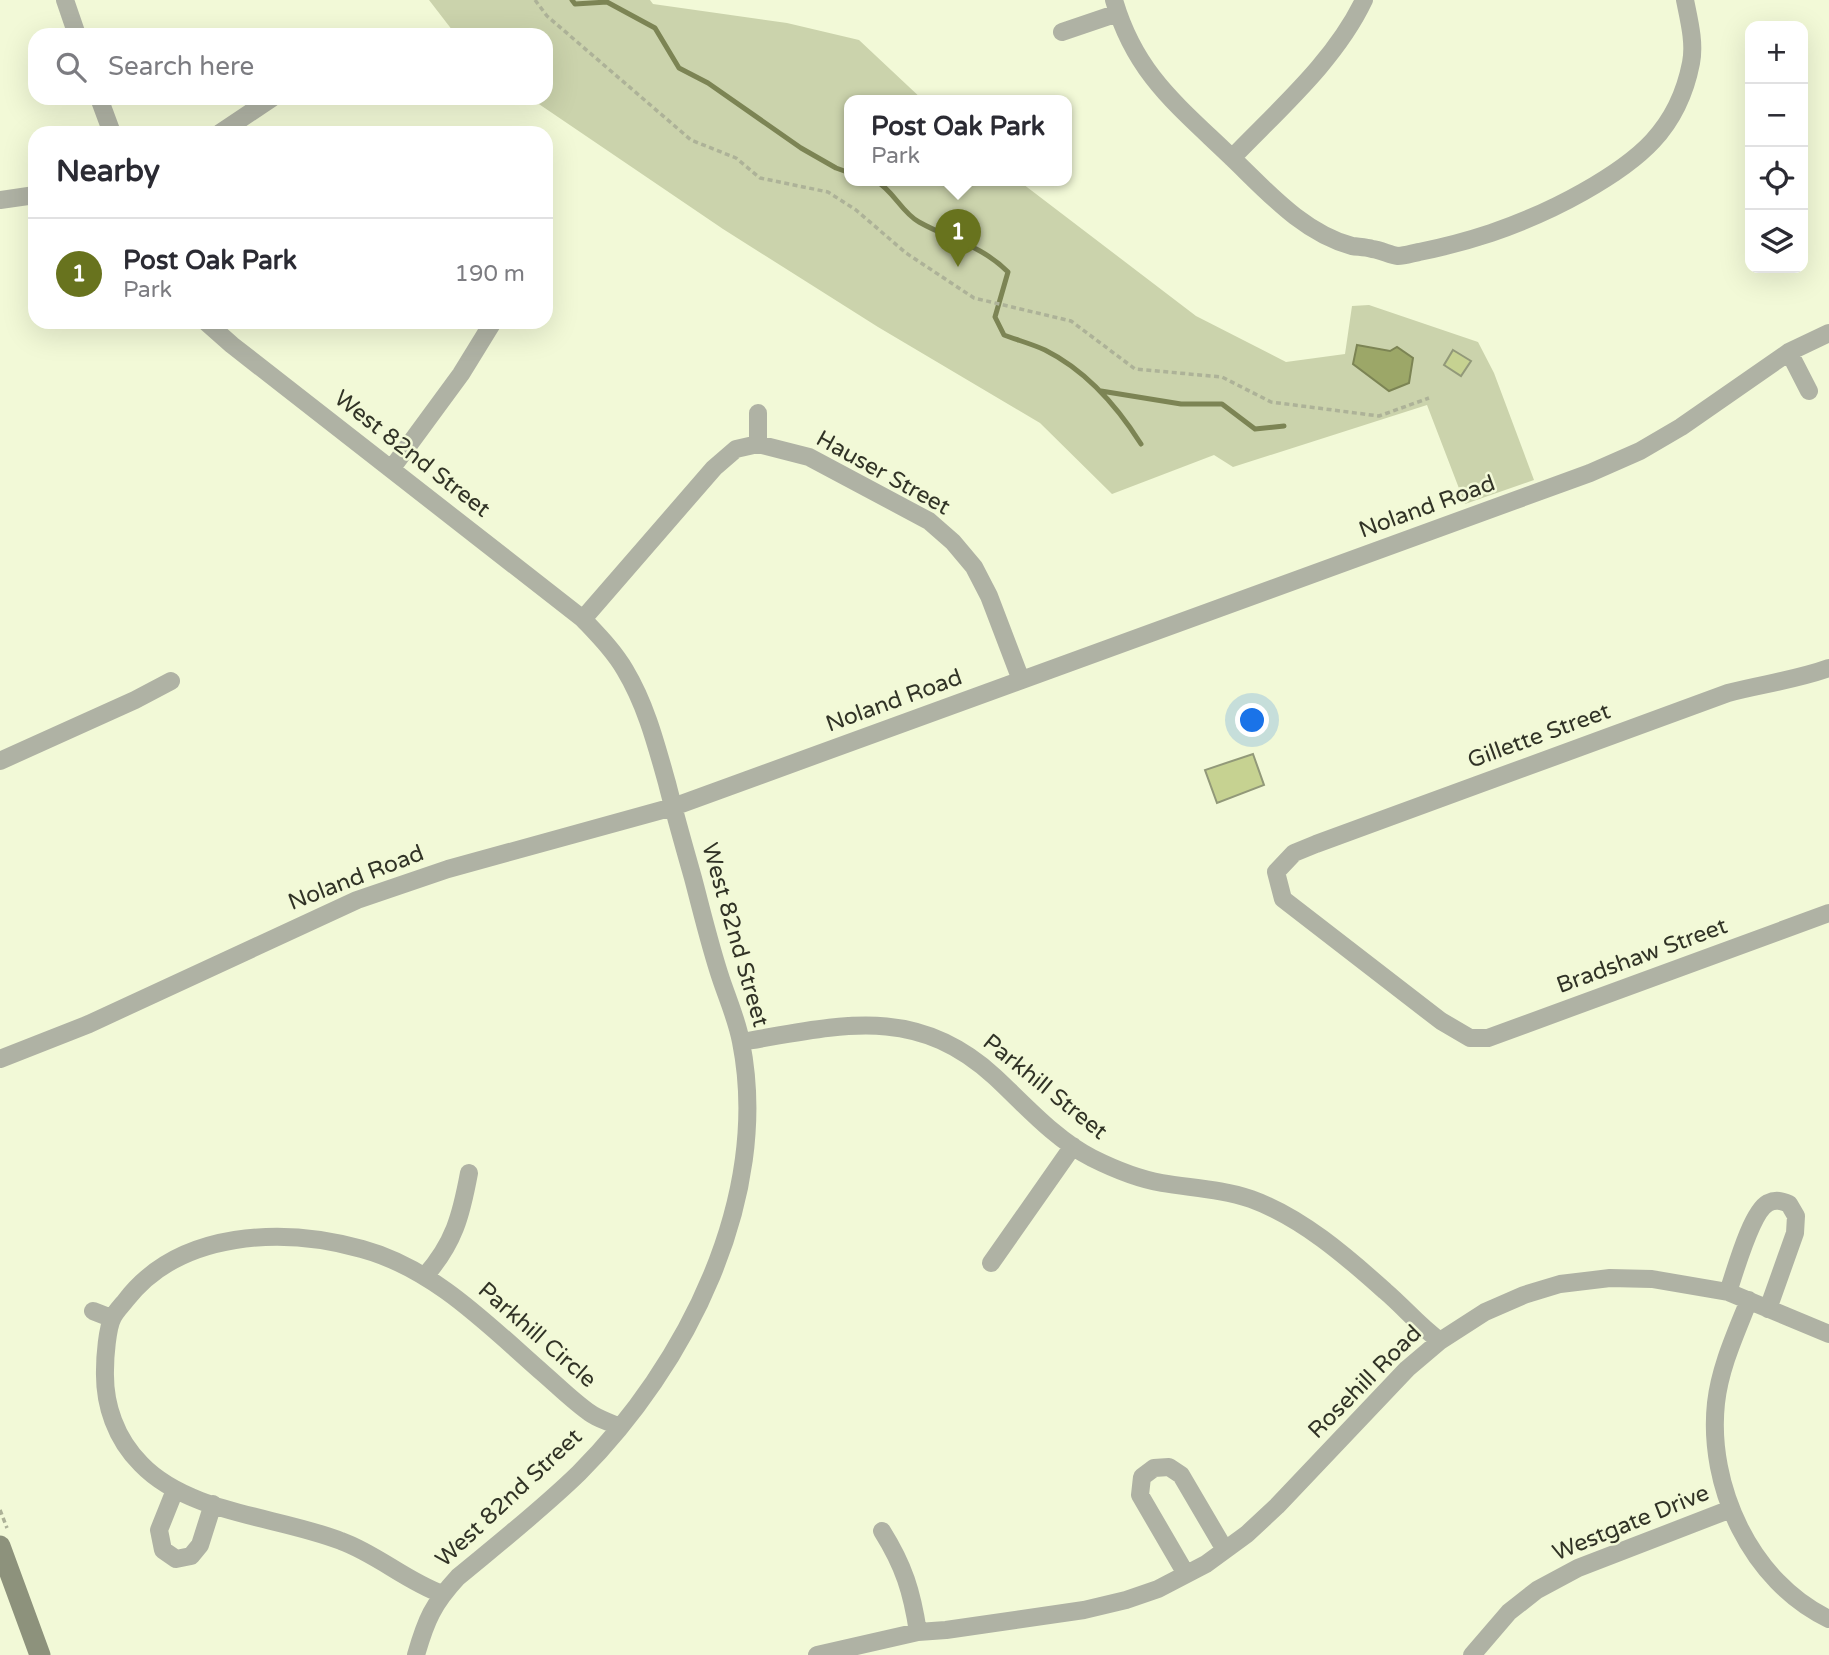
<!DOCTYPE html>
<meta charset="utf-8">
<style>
:root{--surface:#fff;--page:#f2f2f3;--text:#2b2b33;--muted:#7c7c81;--line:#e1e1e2;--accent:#68731e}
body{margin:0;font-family:"Varela Round",sans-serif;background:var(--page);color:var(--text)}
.controls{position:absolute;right:21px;top:21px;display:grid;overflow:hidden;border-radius:14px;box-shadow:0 7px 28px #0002}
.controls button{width:63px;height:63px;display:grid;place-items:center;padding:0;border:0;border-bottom:2px solid var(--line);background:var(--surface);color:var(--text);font:35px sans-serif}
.you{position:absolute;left:1253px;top:721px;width:24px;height:24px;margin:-18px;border:5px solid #fff;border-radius:50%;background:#1a73e8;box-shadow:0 0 0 10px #1a73e833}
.badge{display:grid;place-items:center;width:46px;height:46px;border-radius:50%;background:var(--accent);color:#fff;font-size:23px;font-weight:700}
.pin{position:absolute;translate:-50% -58px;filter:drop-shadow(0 2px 4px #0008)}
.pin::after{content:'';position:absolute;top:37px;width:24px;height:21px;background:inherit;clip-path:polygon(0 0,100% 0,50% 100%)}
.popup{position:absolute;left:844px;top:95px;width:228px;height:91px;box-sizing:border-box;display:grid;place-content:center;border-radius:14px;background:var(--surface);filter:drop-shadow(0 2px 5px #0005);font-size:23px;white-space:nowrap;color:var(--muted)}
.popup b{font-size:26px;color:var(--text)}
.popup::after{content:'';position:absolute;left:50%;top:100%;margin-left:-14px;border:14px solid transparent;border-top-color:var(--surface)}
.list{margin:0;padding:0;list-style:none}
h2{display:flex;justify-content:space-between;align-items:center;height:91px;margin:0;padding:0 28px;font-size:30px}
h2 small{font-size:23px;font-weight:400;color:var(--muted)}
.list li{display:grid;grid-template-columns:46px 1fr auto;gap:21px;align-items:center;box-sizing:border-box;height:112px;padding:0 28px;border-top:2px solid var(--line)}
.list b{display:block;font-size:26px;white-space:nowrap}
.list p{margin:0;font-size:23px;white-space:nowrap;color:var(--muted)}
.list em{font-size:23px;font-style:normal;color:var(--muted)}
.icon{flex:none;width:38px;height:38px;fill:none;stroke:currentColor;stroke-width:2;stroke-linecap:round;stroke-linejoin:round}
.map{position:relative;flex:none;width:1829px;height:1655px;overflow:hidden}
.search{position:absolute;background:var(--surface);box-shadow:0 7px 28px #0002;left:28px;top:28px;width:525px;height:77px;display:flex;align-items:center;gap:18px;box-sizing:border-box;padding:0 24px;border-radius:21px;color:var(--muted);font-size:26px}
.panel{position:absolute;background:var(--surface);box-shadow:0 7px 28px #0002;left:28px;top:126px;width:525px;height:203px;border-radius:21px}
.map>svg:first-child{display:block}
.green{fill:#cbd3ac}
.water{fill:#9ca768;stroke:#7c8454;stroke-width:2}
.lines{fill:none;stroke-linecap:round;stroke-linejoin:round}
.stream{stroke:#7c8454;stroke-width:5}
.building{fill:#c6d291;stroke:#929979;stroke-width:2}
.path{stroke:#adb298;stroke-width:3.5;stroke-dasharray:5 3.5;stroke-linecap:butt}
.street{stroke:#afb2a4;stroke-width:18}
.secondary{stroke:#8d927c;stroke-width:21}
.labels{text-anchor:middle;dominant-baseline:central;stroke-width:5;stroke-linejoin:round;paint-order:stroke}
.street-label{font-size:23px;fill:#313326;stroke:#f2f9d7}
</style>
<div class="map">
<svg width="1829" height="1655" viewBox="0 0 1829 1655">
<rect width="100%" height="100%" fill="#f2f9d7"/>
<path class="green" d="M 429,0 L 650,0 L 653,4 L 787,23 L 859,40 L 924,101 L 850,101 L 850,181 L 1019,181 L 1196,316 L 1286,362 L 1345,354 L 1352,306 L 1369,305 L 1478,342 L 1494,373 L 1534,480 L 1465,504 L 1427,405 L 1233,467 L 1214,455 L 1112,494 L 1040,423 L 878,327 L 723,229 L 530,98 L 546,98 L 546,35 L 456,35 Z"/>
<path class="water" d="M 1357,345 L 1390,351 L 1397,347 L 1413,358 L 1409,383 L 1389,391 L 1353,364 Z"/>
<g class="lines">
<path class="stream" d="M 572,0 L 575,4 L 607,2 L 655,28 L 679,68 L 708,83 L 801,148 L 836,168 L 850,173
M 876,181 C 893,190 902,213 919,222 C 951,240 981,245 1008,272 L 995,317 L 1004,335 C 1017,340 1032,344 1045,350 C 1087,371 1117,406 1141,444
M 1101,391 L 1181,404 L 1222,404 L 1255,429 L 1284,426"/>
</g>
<path class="building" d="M 1453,350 L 1471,361 L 1461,376 L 1444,365 Z
M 1253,754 L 1264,785 L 1217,803 L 1205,770 Z"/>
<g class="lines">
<path class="path" d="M 535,0 L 547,16 L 691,140 L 736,158 L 760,178 L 828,192 L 856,210 L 906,253 L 974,298 L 1071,321 L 1135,369 L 1222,377 L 1271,402 L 1379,416 L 1429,398
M 0,1510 L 7,1528"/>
<path class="street" d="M 65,0 L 77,35
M 1114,0 C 1135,73 1177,105 1229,155 C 1265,189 1301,232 1352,246 C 1358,247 1366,247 1372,249 C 1381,250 1390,255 1398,256 C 1405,256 1413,253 1419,252 C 1444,247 1467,241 1491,233 C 1523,222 1553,209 1583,192 C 1638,161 1678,130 1691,63 C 1695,43 1689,20 1685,0
M 1062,32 L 1118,13
M 99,98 L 112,133
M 220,133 L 272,98
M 1232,158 C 1279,109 1335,61 1364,0
M 0,200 L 35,195
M 206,322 L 232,345 L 583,619 C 598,635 614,651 625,670 C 646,705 656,744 667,783 C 675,815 684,846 693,878 C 702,912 710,946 721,979 C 728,1000 737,1020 741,1042 C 772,1197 686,1366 579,1473 C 541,1510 499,1543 458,1577 C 433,1604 426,1620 416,1655
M 1789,352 L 1809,391
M 758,444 L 758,413
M 392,468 L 461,374 L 493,322
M 583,619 L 714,468 L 736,449 L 758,444 L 809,457 L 929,521 L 953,542 L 974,567 L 989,596 L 1021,680
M 1829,668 C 1796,680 1762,684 1728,693 L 1316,844 L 1294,853 L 1276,872 L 1283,899 L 1441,1021 L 1470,1038 L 1488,1038 L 1829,913
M 0,761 L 135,700 L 171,681
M 741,1042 C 838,1026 915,1003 995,1077 C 1025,1105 1056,1140 1092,1158 C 1114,1169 1139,1179 1162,1183 C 1192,1188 1222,1189 1251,1199 C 1301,1217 1346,1256 1385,1291 C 1405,1308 1418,1325 1440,1341
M 0,1059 L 89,1024 L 357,900 L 448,869 L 673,807 L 1590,473 L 1640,451 L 1681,427 L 1789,352 L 1829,333
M 991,1263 L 1073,1146
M 425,1276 C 454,1243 461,1216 469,1173
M 1728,1292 C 1735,1272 1751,1212 1768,1203 C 1776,1199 1782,1201 1789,1204 L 1796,1216 L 1795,1233 L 1768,1309
M 1749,1300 C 1736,1333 1720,1367 1716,1403 C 1707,1486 1751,1582 1829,1619
M 93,1311 L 111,1318
M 175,1490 L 159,1530 L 163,1550 L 176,1559 L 191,1556 L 200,1545 L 213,1504
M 882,1531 C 904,1566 912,1592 918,1632
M 1186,1574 L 1140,1495 L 1142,1477 L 1154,1468 L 1169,1467 L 1181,1475 L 1225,1550
M 442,1594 C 406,1581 377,1554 341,1541 C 278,1516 189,1514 141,1464 C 116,1439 104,1405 105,1370 C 105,1358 107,1328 113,1317 C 116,1311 122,1305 126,1300 C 180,1230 284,1227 362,1249 C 435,1269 489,1326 544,1374 C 559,1387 574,1402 590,1413 C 598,1419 610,1422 619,1427
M 817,1655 L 918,1632 L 946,1630 L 1084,1610 L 1126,1600 L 1158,1589 L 1206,1564 L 1247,1534 L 1277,1506 L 1407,1369 L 1440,1341 L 1485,1312 L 1524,1295 L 1560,1284 L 1610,1278 L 1652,1279 L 1728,1292 L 1829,1334
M 1472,1655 L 1509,1612 L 1537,1590 L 1578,1568 L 1731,1509"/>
<path class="secondary" d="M 0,1546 L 40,1655"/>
</g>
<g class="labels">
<g class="street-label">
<text transform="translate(412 454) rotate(38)">West 82nd Street</text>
<text transform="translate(883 473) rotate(29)">Hauser Street</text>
<text transform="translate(1427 507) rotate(-20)">Noland Road</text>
<text transform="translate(894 701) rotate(-20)">Noland Road</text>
<text transform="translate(1539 736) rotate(-20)">Gillette Street</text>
<text transform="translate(356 878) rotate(-21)">Noland Road</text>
<text transform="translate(735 935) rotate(74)">West 82nd Street</text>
<text transform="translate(1642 956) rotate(-20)">Bradshaw Street</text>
<text transform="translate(1045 1087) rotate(39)">Parkhill Street</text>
<text transform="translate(537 1335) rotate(41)">Parkhill Circle</text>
<text transform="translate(1365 1382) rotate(-45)">Rosehill Road</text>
<text transform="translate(509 1498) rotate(-43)">West 82nd Street</text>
<text transform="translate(1631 1523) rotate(-22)">Westgate Drive</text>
</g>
</g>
</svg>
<div class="controls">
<button>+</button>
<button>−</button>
<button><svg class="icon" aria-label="locate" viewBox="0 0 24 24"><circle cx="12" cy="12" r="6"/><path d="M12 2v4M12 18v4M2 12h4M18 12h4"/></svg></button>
<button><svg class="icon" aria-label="layers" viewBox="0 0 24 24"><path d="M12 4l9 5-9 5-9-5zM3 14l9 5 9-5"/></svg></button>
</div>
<div class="you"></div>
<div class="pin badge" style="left:958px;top:267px">1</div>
<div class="popup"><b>Post Oak Park</b>Park</div>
<div class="search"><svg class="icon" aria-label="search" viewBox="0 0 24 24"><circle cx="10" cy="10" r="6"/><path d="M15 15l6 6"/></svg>Search here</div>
<section class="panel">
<h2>Nearby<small></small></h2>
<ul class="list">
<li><span class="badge">1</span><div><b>Post Oak Park</b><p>Park</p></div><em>190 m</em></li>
</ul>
</section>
</div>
